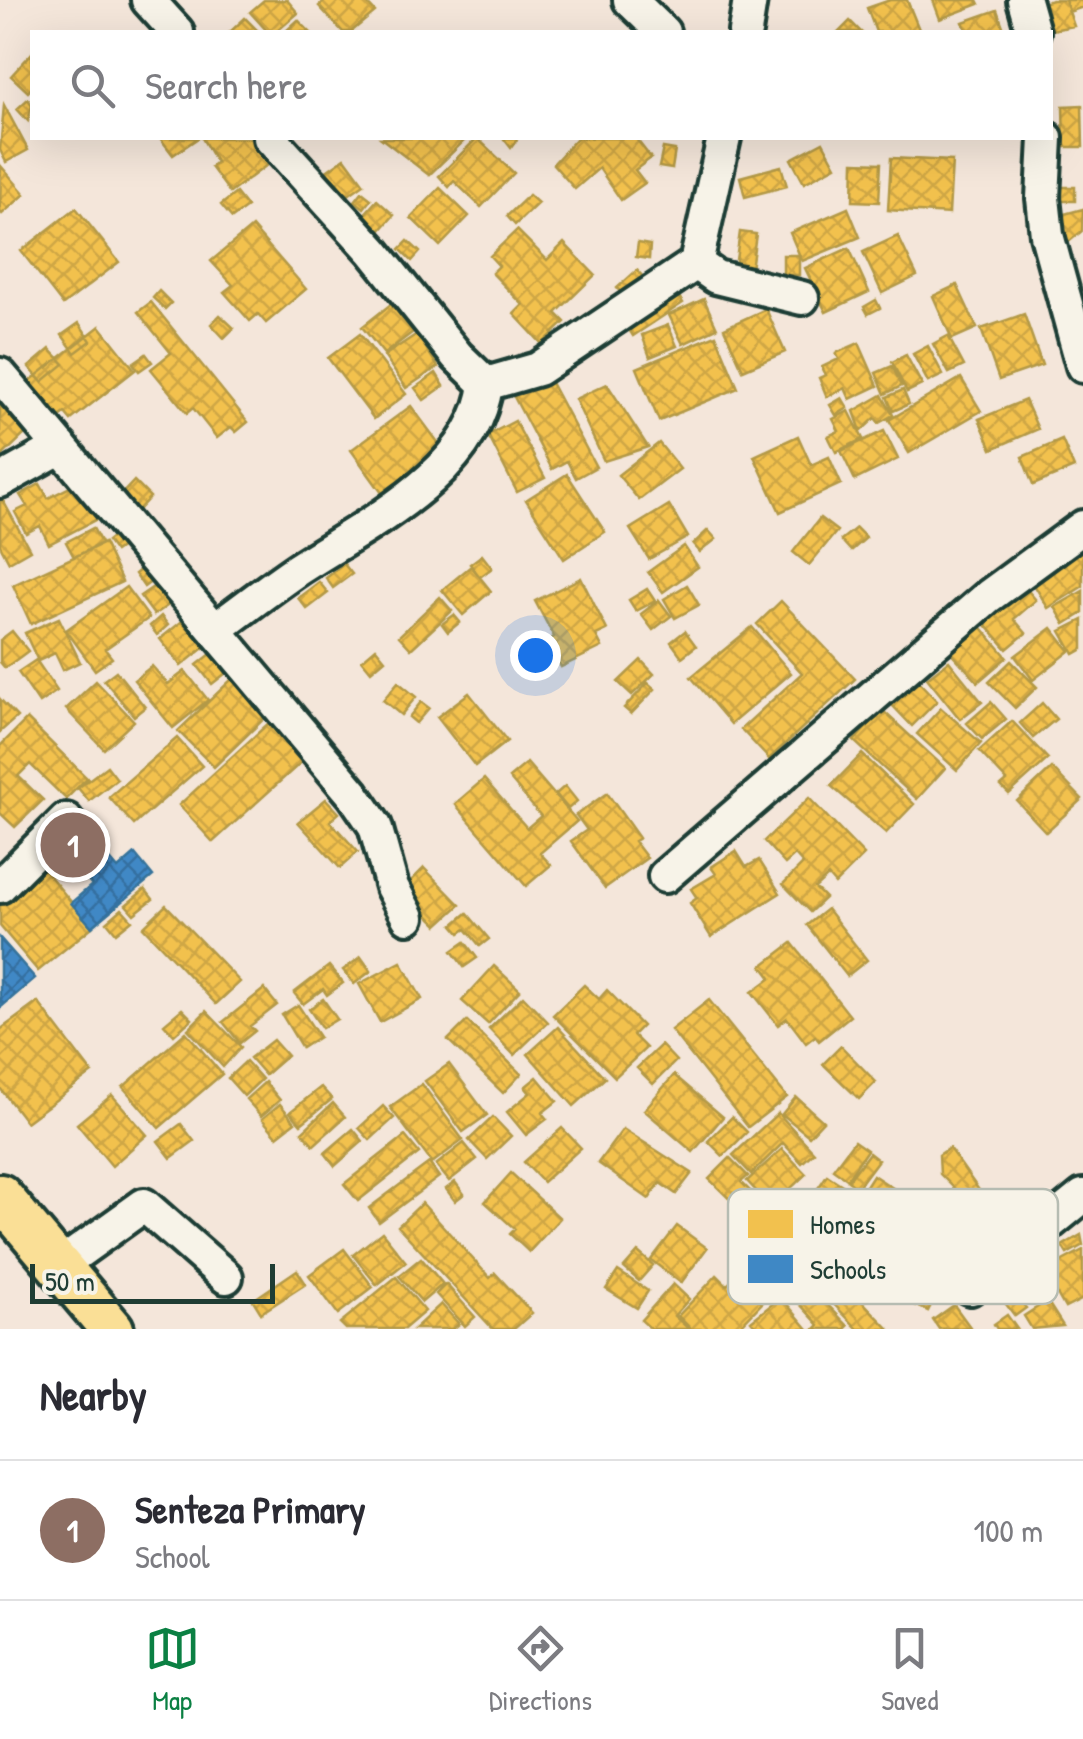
<!DOCTYPE html>
<style>
:root{--surface:#fff;--page:#f7f7f7;--text:#2b2b33;--muted:#7c7c81;--line:#e1e1e2;--accent:#0b8043}
body{margin:0;font-family:"Patrick Hand",sans-serif;background:var(--page);color:var(--text)}
.scale{position:absolute;left:30px;bottom:25px;width:245px;box-sizing:border-box;padding-left:10px;border:5px solid #1f3d34;border-top:0;font-size:28px;line-height:35px;white-space:nowrap;color:#1f3d34;-webkit-text-stroke:8px #f7f3e8;paint-order:stroke}
.you{position:absolute;left:535px;top:655px;width:35px;height:35px;margin:-25px;border:8px solid #fff;border-radius:50%;background:#1a73e8;box-shadow:0 0 0 15px #1a73e833}
.badge{display:grid;place-items:center;width:65px;height:65px;border-radius:50%;background:var(--accent);color:#fff;font-size:32px;font-weight:700}
.pin{position:absolute;translate:-50% -50%;border:5px solid #fff;box-shadow:0 2px 10px #0006}
.list{margin:0;padding:0;list-style:none}
h2{display:flex;justify-content:space-between;align-items:center;height:130px;margin:0;padding:0 40px;font-size:42px}
h2 small{font-size:32px;font-weight:400;color:var(--muted)}
.list li{display:grid;grid-template-columns:65px 1fr auto;gap:30px;align-items:center;box-sizing:border-box;height:140px;padding:0 40px;border-top:2px solid var(--line)}
.list b{display:block;font-size:38px;white-space:nowrap}
.list p{margin:0;font-size:32px;white-space:nowrap;color:var(--muted)}
.list em{font-size:32px;font-style:normal;color:var(--muted)}
.icon{flex:none;width:55px;height:55px;fill:none;stroke:currentColor;stroke-width:2;stroke-linecap:round;stroke-linejoin:round}
.map{position:relative;flex:none;width:1083px;height:1329px;overflow:hidden}
.search{position:absolute;background:var(--surface);box-shadow:0 10px 40px #0002;left:30px;right:30px;top:30px;height:110px;display:flex;align-items:center;gap:25px;box-sizing:border-box;padding:0 35px;border-radius:0px;color:var(--muted);font-size:38px}
.sheet{height:270px;background:var(--surface)}
nav{display:flex;justify-content:space-around;align-items:center;box-sizing:border-box;height:140px;border-top:2px solid var(--line);background:var(--surface);font-size:28px;color:var(--muted)}
nav a{display:grid;justify-items:center;gap:5px}
nav .on{color:var(--accent)}
.map>svg:first-child{display:block}
.homes{fill:url(#homes-cross-hatch);stroke:#b39946;stroke-width:2.5}
.schools{fill:url(#schools-cross-hatch);stroke:#35729a;stroke-width:2.5}
.lines{fill:none;stroke-linecap:round;stroke-linejoin:round}
.minor-casing{stroke:#1f3d34;stroke-width:40}
.major-casing{stroke:#1f3d34;stroke-width:50}
.minor{stroke:#f7f3e8;stroke-width:32}
.major{stroke:#fadf96;stroke-width:42}
.key{fill:#f7f3e8;stroke:#b6bcb2;stroke-width:2.5}
.key-label{font-size:28px;fill:#1f3d34}
</style>
<div class="map">
<svg width="1083" height="1329" viewBox="0 0 1083 1329">
<defs>
<pattern id="homes-cross-hatch" width="8" height="8" patternUnits="userSpaceOnUse" patternTransform="scale(2.5)"><rect width="8" height="8" fill="#f2c14e"/><path d="M0 0l8 8M0 8l8-8" fill="none" stroke="#cfa745"/></pattern>
<pattern id="schools-cross-hatch" width="8" height="8" patternUnits="userSpaceOnUse" patternTransform="scale(2.5)"><rect width="8" height="8" fill="#3f88c5"/><path d="M0 0l8 8M0 8l8-8" fill="none" stroke="#3470a1"/></pattern>
</defs>
<rect width="100%" height="100%" fill="#f4e6da"/>
<filter id="ink" filterUnits="userSpaceOnUse"><feTurbulence type="fractalNoise" baseFrequency=".01" numOctaves="2"/><feDisplacementMap in="SourceGraphic" scale="20" xChannelSelector="R" yChannelSelector="G"/><feConvolveMatrix kernelMatrix="1 2 1 2 8 2 1 2 1" color-interpolation-filters="sRGB"/></filter>
<g filter="url(#ink)">
<path class="homes" d="M 264,0 L 287,0 L 298,13 L 276,32 L 268,32 L 250,12 Z
M 326,0 L 364,0 L 375,12 L 351,32 L 343,32 L 319,6 Z
M 890,0 L 907,0 L 920,32 L 876,32 L 867,8 Z
M 933,0 L 977,0 L 979,4 L 940,19 Z
M 1052,0 L 1065,0 L 1074,26 L 1040,32 L 1032,6 Z
M 1065,0 L 1083,0 L 1083,7 L 1069,12 Z
M 997,10 L 1005,32 L 967,32 L 963,22 Z
M 245,18 L 259,32 L 230,32 Z
M 298,20 L 310,32 L 285,32 Z
M 850,21 L 861,32 L 839,32 Z
M 32,53 L 32,88 L 28,92 L 11,76 Z
M 28,99 L 32,105 L 28,121 L 17,109 Z
M 4,105 L 28,150 L 6,162 L 0,150 Z
M 1082,105 L 1083,147 L 1064,147 L 1063,106 Z
M 160,138 L 198,138 L 173,155 Z
M 202,138 L 253,138 L 271,162 L 230,193 L 211,167 L 216,162 Z
M 381,138 L 467,138 L 429,175 Z
M 477,138 L 514,173 L 481,207 L 454,181 L 449,187 L 439,176 Z
M 518,138 L 511,148 L 504,139 L 506,138 Z
M 577,138 L 641,138 L 637,140 L 651,158 L 635,170 L 645,183 L 621,200 L 599,168 L 575,189 L 553,164 Z
M 823,142 L 836,166 L 804,183 L 791,159 Z
M 663,148 L 675,150 L 672,169 L 659,167 Z
M 345,158 L 364,184 L 344,198 L 325,172 Z
M 891,158 L 952,161 L 949,214 L 888,210 Z
M 854,162 L 881,163 L 879,202 L 853,201 Z
M 1,166 L 25,194 L 2,214 L 0,212 Z
M 781,166 L 787,186 L 745,197 L 740,177 Z
M 1058,187 L 1075,187 L 1075,201 L 1059,201 Z
M 440,188 L 469,216 L 440,246 L 411,218 Z
M 362,192 L 371,199 L 364,208 L 355,201 Z
M 236,193 L 247,207 L 232,218 L 221,205 Z
M 529,195 L 538,203 L 515,225 L 507,216 Z
M 377,200 L 394,215 L 379,232 L 362,217 Z
M 76,208 L 119,262 L 63,305 L 21,251 Z
M 848,208 L 860,237 L 802,261 L 790,233 Z
M 1083,209 L 1082,231 L 1059,250 L 1057,216 Z
M 252,227 L 306,289 L 266,323 L 258,314 L 250,321 L 224,292 L 233,285 L 211,261 Z
M 517,230 L 547,260 L 564,243 L 595,275 L 556,313 L 565,322 L 542,344 L 514,314 L 523,305 L 492,273 L 499,266 L 490,256 Z
M 740,232 L 756,234 L 751,269 L 735,267 Z
M 898,236 L 917,276 L 882,293 L 863,252 Z
M 408,241 L 420,252 L 412,261 L 400,249 Z
M 638,243 L 650,245 L 649,259 L 636,257 Z
M 849,248 L 869,292 L 826,312 L 805,268 Z
M 783,255 L 799,255 L 799,275 L 783,275 Z
M 637,270 L 643,277 L 623,295 L 617,288 Z
M 957,285 L 977,328 L 952,339 L 933,296 Z
M 673,288 L 683,303 L 633,336 L 623,320 Z
M 159,291 L 171,303 L 165,309 L 153,298 Z
M 704,299 L 717,328 L 683,344 L 669,315 Z
M 876,300 L 880,308 L 868,314 L 864,307 Z
M 151,302 L 248,422 L 236,432 L 231,427 L 217,438 L 193,408 L 187,413 L 151,369 L 171,353 L 138,312 Z
M 391,304 L 413,332 L 384,354 L 362,327 Z
M 766,309 L 785,352 L 743,370 L 724,328 Z
M 1024,314 L 1042,365 L 999,380 L 981,329 Z
M 220,315 L 234,328 L 224,338 L 211,324 Z
M 79,323 L 91,341 L 75,353 L 62,335 Z
M 668,325 L 677,346 L 650,357 L 642,335 Z
M 100,326 L 135,370 L 71,420 L 65,413 L 47,427 L 17,391 Z
M 360,334 L 406,394 L 374,419 L 328,358 Z
M 417,334 L 438,367 L 406,388 L 384,356 Z
M 716,335 L 738,388 L 659,421 L 637,368 Z
M 948,336 L 964,366 L 949,373 L 933,344 Z
M 859,343 L 878,386 L 850,399 L 845,388 L 827,397 L 819,378 L 826,375 L 822,367 L 839,359 L 836,353 Z
M 928,346 L 943,375 L 928,382 L 913,354 Z
M 50,349 L 64,364 L 42,382 L 29,367 Z
M 146,354 L 152,362 L 139,371 L 133,363 Z
M 906,355 L 922,385 L 907,392 L 892,362 Z
M 892,366 L 902,386 L 885,394 L 876,373 Z
M 436,373 L 444,386 L 424,400 L 415,388 Z
M 547,375 L 596,467 L 576,478 L 567,461 L 552,469 L 512,393 Z
M 961,378 L 981,411 L 909,453 L 889,420 Z
M 607,384 L 648,447 L 604,461 L 575,399 Z
M 903,390 L 909,404 L 893,411 L 887,397 Z
M 882,395 L 893,415 L 879,423 L 875,418 L 861,431 L 854,411 Z
M 842,398 L 848,408 L 836,415 L 830,405 Z
M 1025,400 L 1038,429 L 992,449 L 979,419 Z
M 0,405 L 27,432 L 1,457 L 0,456 Z
M 411,406 L 443,449 L 382,493 L 351,450 Z
M 849,411 L 863,439 L 836,452 L 828,436 L 839,431 L 833,419 Z
M 515,421 L 545,478 L 517,492 L 488,435 Z
M 884,431 L 898,459 L 855,480 L 841,451 Z
M 798,436 L 811,465 L 829,457 L 841,484 L 780,512 L 754,456 Z
M 1062,440 L 1074,468 L 1033,485 L 1022,457 Z
M 659,443 L 680,469 L 639,500 L 618,475 Z
M 567,474 L 605,532 L 564,559 L 526,500 Z
M 134,481 L 150,497 L 137,511 L 120,496 Z
M 78,483 L 97,519 L 49,544 L 40,526 L 26,533 L 15,512 L 27,506 L 20,495 L 40,484 L 48,498 Z
M 0,495 L 30,550 L 9,562 L 0,545 Z
M 669,505 L 688,537 L 649,559 L 630,529 Z
M 820,518 L 837,531 L 809,565 L 793,552 Z
M 93,528 L 101,543 L 74,557 L 66,542 Z
M 856,528 L 866,538 L 851,551 L 841,540 Z
M 708,530 L 716,539 L 700,552 L 693,544 Z
M 117,533 L 126,544 L 115,552 L 107,541 Z
M 104,543 L 122,582 L 31,624 L 13,585 Z
M 1083,544 L 1083,586 L 1048,608 L 1030,578 Z
M 684,546 L 698,567 L 663,592 L 648,572 Z
M 482,555 L 492,568 L 480,577 L 470,564 Z
M 344,564 L 352,574 L 333,588 L 326,578 Z
M 146,565 L 156,578 L 144,587 L 135,574 Z
M 471,566 L 491,591 L 463,615 L 442,590 Z
M 581,578 L 607,630 L 596,635 L 602,647 L 561,667 L 547,641 L 554,637 L 535,601 Z
M 319,582 L 328,593 L 307,609 L 298,598 Z
M 156,585 L 170,604 L 154,615 L 140,596 Z
M 687,585 L 699,605 L 675,618 L 664,599 Z
M 1024,586 L 1036,600 L 1014,619 L 1026,633 L 1007,649 L 979,617 Z
M 126,587 L 149,618 L 105,649 L 112,658 L 95,670 L 66,630 Z
M 647,589 L 655,601 L 636,611 L 629,600 Z
M 1083,591 L 1083,613 L 1065,624 L 1055,607 Z
M 440,597 L 452,611 L 411,649 L 399,636 Z
M 659,600 L 671,616 L 653,630 L 641,614 Z
M 781,601 L 855,679 L 769,759 L 741,729 L 802,673 L 757,624 Z
M 454,615 L 460,622 L 448,632 L 442,624 Z
M 161,616 L 168,625 L 157,635 L 150,626 Z
M 59,618 L 80,662 L 63,670 L 55,653 L 38,661 L 25,633 Z
M 186,618 L 207,645 L 181,666 L 160,639 Z
M 1083,620 L 1083,649 L 1074,654 L 1061,631 Z
M 977,622 L 1007,657 L 978,682 L 947,648 Z
M 752,627 L 791,673 L 731,724 L 691,677 Z
M 1052,628 L 1070,651 L 1033,680 L 1015,656 Z
M 12,631 L 28,651 L 5,668 L 0,662 L 0,640 Z
M 685,631 L 696,646 L 682,657 L 671,642 Z
M 220,647 L 235,666 L 212,684 L 197,665 Z
M 376,648 L 385,659 L 371,671 L 362,660 Z
M 36,660 L 57,691 L 39,703 L 18,672 Z
M 641,660 L 654,674 L 632,695 L 618,682 Z
M 949,661 L 982,702 L 960,719 L 927,678 Z
M 1011,661 L 1037,687 L 1015,708 L 989,682 Z
M 152,666 L 168,684 L 185,671 L 208,700 L 173,728 L 134,680 Z
M 116,671 L 145,707 L 134,716 L 104,680 Z
M 235,676 L 271,712 L 214,767 L 178,731 Z
M 96,681 L 134,721 L 104,749 L 66,709 Z
M 398,682 L 416,697 L 401,715 L 383,700 Z
M 919,682 L 937,701 L 912,726 L 890,703 Z
M 648,683 L 655,689 L 631,714 L 624,708 Z
M 469,693 L 507,741 L 475,766 L 437,717 Z
M 0,699 L 17,717 L 0,732 Z
M 421,702 L 429,708 L 416,723 L 409,717 Z
M 991,702 L 1006,719 L 982,739 L 967,723 Z
M 1042,703 L 1056,719 L 1033,738 L 1020,723 Z
M 941,708 L 981,743 L 957,770 L 917,734 Z
M 882,710 L 945,768 L 917,799 L 854,741 Z
M 27,719 L 87,778 L 66,799 L 30,764 L 18,776 L 43,800 L 15,827 L 0,813 L 0,746 Z
M 271,721 L 305,759 L 213,842 L 179,805 Z
M 1012,721 L 1048,759 L 1009,794 L 1001,786 L 1007,781 L 979,751 Z
M 177,738 L 202,766 L 134,825 L 109,797 Z
M 862,754 L 914,804 L 886,833 L 831,786 Z
M 527,763 L 577,821 L 540,853 L 551,865 L 526,886 L 455,804 L 484,779 L 527,828 L 541,816 L 509,778 Z
M 107,766 L 117,779 L 89,801 L 78,788 Z
M 1052,768 L 1082,799 L 1046,832 L 1017,801 Z
M 565,786 L 577,801 L 568,809 L 556,794 Z
M 607,793 L 639,838 L 634,841 L 647,858 L 605,888 L 571,841 L 587,830 L 576,815 Z
M 809,798 L 864,855 L 835,884 L 828,876 L 815,888 L 825,898 L 810,912 L 783,884 L 803,864 L 795,855 L 785,864 L 764,841 Z
M 326,799 L 339,813 L 330,821 L 358,852 L 340,868 L 298,822 Z
M 736,851 L 746,867 L 759,860 L 780,893 L 711,937 L 690,903 L 697,898 L 691,889 L 716,874 L 711,867 Z
M 43,868 L 92,927 L 38,971 L 0,926 L 0,904 Z
M 424,868 L 460,905 L 438,925 L 426,913 L 419,919 L 403,889 Z
M 145,889 L 153,899 L 134,914 L 126,905 Z
M 166,905 L 240,982 L 216,1004 L 143,927 Z
M 122,909 L 132,920 L 116,933 L 107,922 Z
M 827,909 L 867,960 L 847,976 L 807,925 Z
M 467,913 L 489,939 L 480,946 L 466,929 L 460,933 L 453,925 Z
M 465,942 L 477,958 L 464,967 L 452,951 Z
M 792,943 L 850,1016 L 819,1041 L 815,1036 L 806,1043 L 787,1018 L 778,1025 L 752,992 L 771,978 L 762,966 Z
M 361,957 L 371,971 L 354,984 L 343,970 Z
M 401,962 L 422,999 L 380,1022 L 359,984 Z
M 329,966 L 343,983 L 327,995 L 323,989 L 303,1004 L 294,993 Z
M 494,966 L 520,990 L 488,1024 L 462,1001 Z
M 584,985 L 599,999 L 607,990 L 642,1026 L 633,1035 L 646,1048 L 615,1077 L 553,1015 Z
M 264,989 L 277,1005 L 250,1026 L 255,1031 L 240,1043 L 223,1022 Z
M 523,996 L 548,1022 L 514,1055 L 489,1029 Z
M 323,999 L 337,1019 L 322,1028 L 309,1009 Z
M 709,1000 L 787,1097 L 748,1127 L 671,1030 Z
M 38,1002 L 92,1073 L 26,1122 L 0,1088 L 0,1030 Z
M 298,1005 L 319,1037 L 302,1048 L 282,1015 Z
M 182,1009 L 192,1019 L 174,1035 L 164,1024 Z
M 206,1011 L 241,1047 L 223,1067 L 188,1029 Z
M 467,1021 L 521,1074 L 503,1093 L 448,1040 Z
M 558,1027 L 605,1078 L 574,1106 L 528,1054 Z
M 186,1032 L 222,1074 L 159,1128 L 123,1087 Z
M 273,1040 L 287,1056 L 265,1075 L 250,1058 Z
M 661,1045 L 676,1061 L 653,1084 L 637,1068 Z
M 841,1046 L 876,1082 L 859,1099 L 823,1064 Z
M 246,1061 L 262,1079 L 244,1096 L 228,1078 Z
M 449,1064 L 487,1115 L 463,1132 L 425,1081 Z
M 674,1075 L 723,1117 L 693,1152 L 644,1110 Z
M 537,1077 L 557,1101 L 542,1113 L 547,1119 L 526,1135 L 507,1112 L 530,1093 L 525,1087 Z
M 265,1082 L 280,1100 L 261,1116 L 246,1099 Z
M 422,1084 L 463,1140 L 432,1163 L 390,1107 Z
M 321,1087 L 332,1099 L 301,1124 L 290,1112 Z
M 112,1095 L 147,1135 L 112,1166 L 77,1124 Z
M 796,1097 L 823,1121 L 809,1136 L 782,1114 Z
M 333,1103 L 345,1117 L 314,1145 L 302,1132 Z
M 280,1104 L 295,1122 L 277,1136 L 262,1119 Z
M 383,1106 L 394,1118 L 370,1140 L 359,1128 Z
M 778,1113 L 814,1152 L 802,1163 L 783,1143 L 751,1174 L 733,1155 Z
M 493,1117 L 511,1136 L 487,1159 L 469,1140 Z
M 732,1117 L 747,1132 L 723,1156 L 708,1141 Z
M 181,1124 L 194,1141 L 171,1158 L 158,1141 Z
M 562,1128 L 581,1148 L 543,1182 L 524,1162 Z
M 353,1129 L 363,1141 L 335,1166 L 325,1153 Z
M 623,1129 L 692,1173 L 676,1194 L 660,1183 L 649,1199 L 598,1163 Z
M 405,1136 L 419,1153 L 358,1201 L 344,1184 Z
M 854,1141 L 867,1150 L 847,1179 L 833,1169 Z
M 464,1143 L 477,1159 L 449,1181 L 436,1165 Z
M 949,1148 L 993,1210 L 977,1220 L 975,1216 L 979,1213 L 940,1174 L 939,1155 Z
M 782,1149 L 806,1174 L 771,1207 L 747,1181 Z
M 869,1153 L 878,1160 L 857,1188 L 848,1181 Z
M 730,1158 L 748,1176 L 741,1182 L 770,1211 L 756,1225 L 709,1179 Z
M 429,1163 L 439,1177 L 379,1222 L 369,1208 Z
M 511,1173 L 560,1218 L 529,1252 L 510,1234 L 515,1229 L 485,1202 Z
M 827,1175 L 853,1192 L 834,1220 L 808,1203 Z
M 873,1175 L 893,1188 L 870,1224 L 850,1211 Z
M 455,1182 L 464,1194 L 455,1201 L 446,1189 Z
M 422,1203 L 490,1278 L 495,1273 L 532,1313 L 514,1329 L 493,1329 L 398,1226 Z
M 677,1226 L 707,1248 L 681,1283 L 651,1260 Z
M 382,1232 L 406,1262 L 377,1285 L 353,1255 Z
M 1081,1235 L 1083,1245 L 1067,1254 L 1062,1246 Z
M 344,1249 L 373,1287 L 338,1314 L 309,1275 Z
M 1083,1250 L 1083,1299 L 1065,1308 L 1044,1271 Z
M 638,1252 L 653,1265 L 639,1281 L 624,1268 Z
M 421,1258 L 443,1284 L 422,1302 L 399,1276 Z
M 297,1270 L 306,1284 L 261,1313 L 253,1300 Z
M 618,1271 L 648,1291 L 637,1308 L 606,1289 Z
M 900,1274 L 938,1291 L 928,1311 L 891,1294 Z
M 717,1275 L 727,1285 L 735,1278 L 762,1303 L 737,1329 L 691,1329 L 678,1316 Z
M 837,1275 L 889,1329 L 858,1329 L 821,1291 Z
M 396,1277 L 425,1311 L 404,1329 L 346,1329 L 340,1323 Z
M 802,1278 L 848,1326 L 845,1329 L 815,1329 L 819,1325 L 788,1291 Z
M 1003,1279 L 1026,1308 L 1015,1316 L 993,1287 Z
M 446,1284 L 475,1317 L 465,1326 L 436,1294 Z
M 673,1284 L 689,1299 L 674,1316 L 689,1329 L 651,1329 L 641,1320 Z
M 781,1297 L 808,1329 L 758,1329 L 751,1321 Z
M 1047,1301 L 1063,1326 L 1032,1329 L 1024,1316 Z
M 441,1304 L 459,1324 L 453,1329 L 414,1329 Z
M 954,1305 L 970,1327 L 939,1329 L 933,1320 Z
M 1007,1315 L 1017,1329 L 997,1329 L 994,1324 Z"/>
<path class="schools" d="M 85,830 L 118,869 L 135,854 L 153,876 L 92,927 L 71,903 L 92,885 L 62,849 Z
M 0,938 L 35,978 L 0,1008 Z"/>
<g class="lines">
<g class="minor-casing">
<path id="minor" d="M 148,0 L 177,32
M 630,0 L 663,32
M 1024,0 L 1033,32
M 745,32 L 750,0
M 1046,138 L 1043,198 L 1047,235 L 1083,366
M 696,263 L 716,277 L 802,298
M 0,375 L 353,794 L 375,826 L 392,887 L 408,917
M 486,384 L 538,369 L 696,263 L 724,138
M 0,481 L 61,447
M 216,629 C 243,609 270,588 298,569 C 365,525 476,473 486,384 L 457,356 L 373,251 L 270,138
M 665,876 L 989,596 L 1083,527
M 0,886 L 66,820
M 59,1266 L 144,1205 L 226,1277
M 970,1288 L 1083,1196"/>
</g>
<g class="major-casing">
<path id="major" d="M 0,1196 L 112,1329"/>
</g>
<use href="#minor" class="minor"/>
<use href="#major" class="major"/>
</g>
</g>
<rect x="728" y="1189" width="330" height="115" rx="15" class="key"/>
<rect x="748" y="1210" width="45" height="28" fill="#f2c14e"/>
<rect x="748" y="1255" width="45" height="28" fill="#3f88c5"/>
<g class="key-label">
<text x="810" y="1234">Homes</text>
<text x="810" y="1279">Schools</text>
</g>
</svg>
<div class="scale">50 m</div>
<div class="you"></div>
<div class="pin badge" style="left:73px;top:845px;background:#8d6e63">1</div>
<div class="search"><svg class="icon" aria-label="search" viewBox="0 0 24 24"><circle cx="10" cy="10" r="6"/><path d="M15 15l6 6"/></svg>Search here</div>
</div>
<section class="sheet">
<h2>Nearby<small></small></h2>
<ul class="list">
<li><span class="badge" style="background:#8d6e63">1</span><div><b>Senteza Primary</b><p>School</p></div><em>100 m</em></li>
</ul>
</section>
<nav>
<a class="on"><svg class="icon" aria-label="map" viewBox="0 0 24 24"><path d="M3 6l6-2 6 2 6-2v14l-6 2-6-2-6 2zM9 4v14M15 6v14"/></svg>Map</a>
<a><svg class="icon" aria-label="directions" viewBox="0 0 24 24"><path d="M12 3l9 9-9 9-9-9zM9 14v-3h6M13 9l2 2-2 2"/></svg>Directions</a>
<a><svg class="icon" aria-label="saved" viewBox="0 0 24 24"><path d="M7 4h10v16l-5-4-5 4z"/></svg>Saved</a>
</nav>
